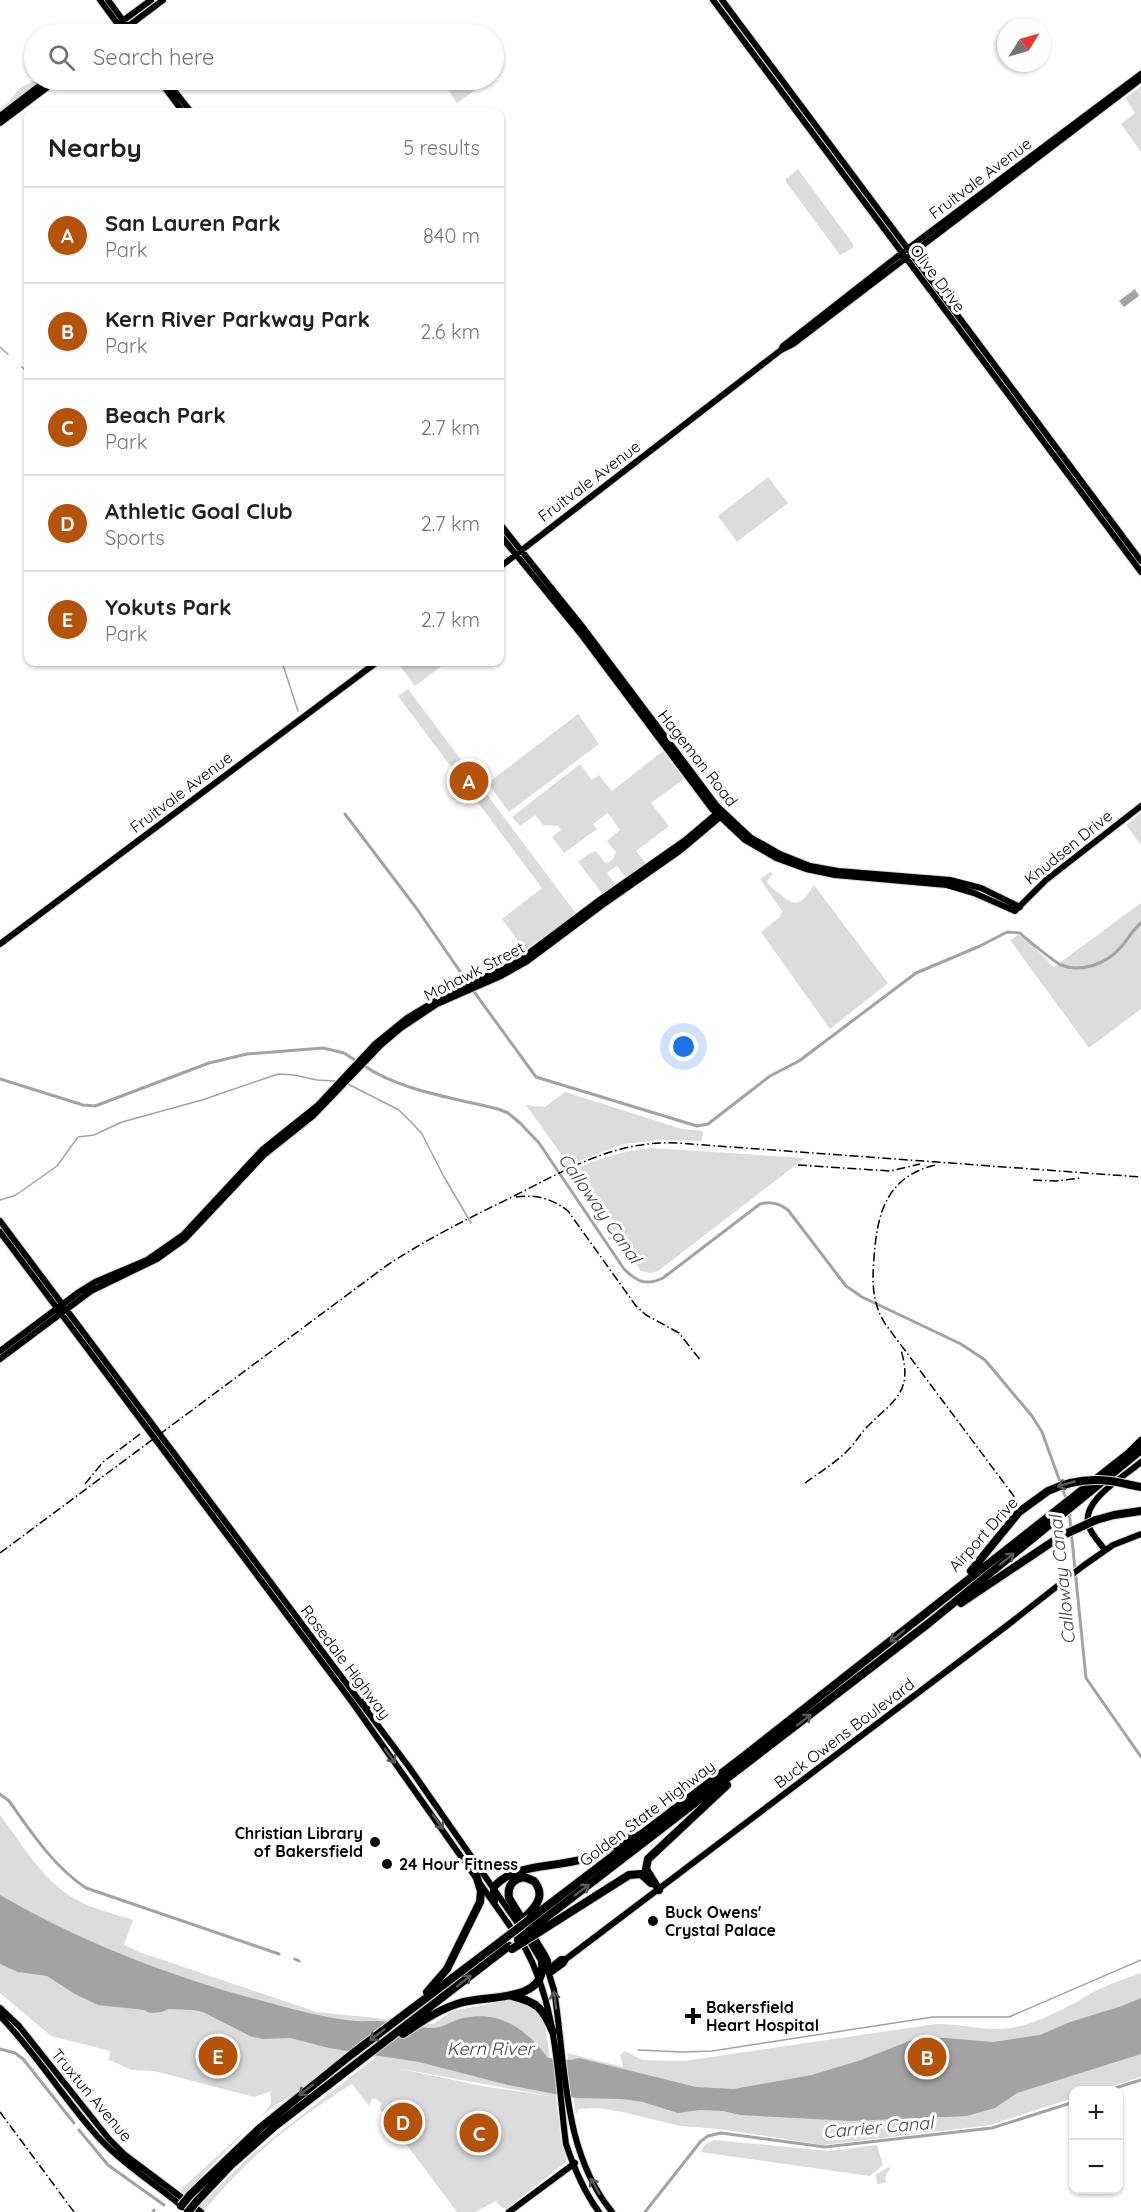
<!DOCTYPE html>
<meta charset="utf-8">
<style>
:root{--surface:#fff;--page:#f2f2f2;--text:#202124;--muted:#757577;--line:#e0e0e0;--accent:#b45309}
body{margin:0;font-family:Quicksand,sans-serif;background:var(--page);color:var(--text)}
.controls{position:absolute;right:18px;bottom:18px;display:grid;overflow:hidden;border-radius:12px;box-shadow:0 2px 4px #0004}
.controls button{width:54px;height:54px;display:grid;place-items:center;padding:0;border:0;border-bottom:2px solid var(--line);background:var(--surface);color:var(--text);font:30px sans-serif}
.compass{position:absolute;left:997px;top:18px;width:54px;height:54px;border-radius:50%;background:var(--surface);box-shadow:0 2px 4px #0004;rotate:53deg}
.you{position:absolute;left:684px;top:1047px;width:21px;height:21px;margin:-15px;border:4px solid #fff;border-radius:50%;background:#1a73e8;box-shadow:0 0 0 9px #1a73e833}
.badge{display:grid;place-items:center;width:39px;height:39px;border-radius:50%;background:var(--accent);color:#fff;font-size:20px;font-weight:700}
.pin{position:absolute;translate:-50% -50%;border:3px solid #fff;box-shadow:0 2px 6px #0006}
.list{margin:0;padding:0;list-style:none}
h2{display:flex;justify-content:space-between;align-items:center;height:78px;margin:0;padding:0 24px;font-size:26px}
h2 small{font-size:20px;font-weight:400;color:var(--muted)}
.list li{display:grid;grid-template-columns:39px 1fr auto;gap:18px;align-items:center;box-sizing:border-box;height:96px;padding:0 24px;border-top:2px solid var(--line)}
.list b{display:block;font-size:22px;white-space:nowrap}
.list p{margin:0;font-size:20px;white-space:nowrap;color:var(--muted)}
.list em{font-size:20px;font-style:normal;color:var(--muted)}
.icon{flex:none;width:33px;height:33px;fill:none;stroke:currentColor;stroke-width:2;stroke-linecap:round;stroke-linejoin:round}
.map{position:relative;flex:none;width:1141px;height:2212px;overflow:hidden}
.search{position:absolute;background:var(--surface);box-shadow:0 2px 4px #0004;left:24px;top:24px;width:480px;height:66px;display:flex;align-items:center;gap:15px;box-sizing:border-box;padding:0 21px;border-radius:33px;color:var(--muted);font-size:22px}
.panel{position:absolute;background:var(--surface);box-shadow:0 2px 4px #0004;left:24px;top:108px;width:480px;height:558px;border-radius:12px}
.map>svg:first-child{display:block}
.green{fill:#dcdcdc}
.water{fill:#a3a3a3}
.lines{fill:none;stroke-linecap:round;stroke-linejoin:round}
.stream{stroke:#a3a3a3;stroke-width:1.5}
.canal{stroke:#a3a3a3;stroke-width:3}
.major-casing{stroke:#dbdbdb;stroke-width:8}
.highway-casing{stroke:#dbdbdb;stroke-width:10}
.major{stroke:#000;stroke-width:6}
.highway{stroke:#000;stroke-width:8}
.rail{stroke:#000;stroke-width:1.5;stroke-dasharray:9 3 1.5 3;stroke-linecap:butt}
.highway-bridge-casing{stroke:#dbdbdb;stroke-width:10;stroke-linecap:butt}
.highway-bridge{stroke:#000;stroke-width:8}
.oneway{stroke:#595959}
.poi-dot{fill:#000;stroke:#fff;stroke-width:2}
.labels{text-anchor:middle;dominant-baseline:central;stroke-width:6;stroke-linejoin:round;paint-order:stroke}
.street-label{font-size:16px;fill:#000;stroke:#fff}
.poi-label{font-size:16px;font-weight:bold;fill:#000;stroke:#fff;text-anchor:start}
.water-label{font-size:18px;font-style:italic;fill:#444;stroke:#fff}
</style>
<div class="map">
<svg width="1141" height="2212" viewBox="0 0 1141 2212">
<rect width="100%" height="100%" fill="#fff"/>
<path class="green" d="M 36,80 L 44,80 L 0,113 L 0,109 L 10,101 L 20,88 Z
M 438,80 L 489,80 L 457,103 L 448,90 L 444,90 Z
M 1141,86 L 1141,152 L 1121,124 L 1135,113 L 1125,98 Z
M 798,169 L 853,244 L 853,248 L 840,255 L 786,182 L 786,179 Z
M 768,477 L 788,503 L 737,542 L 718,516 Z
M 397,662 L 447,662 L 415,686 Z
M 408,689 L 575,912 L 574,915 L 527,949 L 524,949 L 502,919 L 542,888 L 398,696 Z
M 578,714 L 599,744 L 509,812 L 488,783 Z
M 663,751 L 684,779 L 651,803 L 669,826 L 636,851 L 646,864 L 626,878 L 617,866 L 607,873 L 616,885 L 602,893 L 578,862 L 590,853 L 596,851 L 606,864 L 613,859 L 616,852 L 607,841 L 620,830 L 608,813 L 593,824 L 597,829 L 564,853 L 552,837 L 561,830 L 558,826 L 543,825 L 535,815 L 520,826 L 512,817 L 580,764 L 592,780 L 599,775 L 612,791 Z
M 1141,813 L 1141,845 L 1126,825 Z
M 770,872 L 773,874 L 767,881 C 770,888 776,890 781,895 C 798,910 803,901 814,885 L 888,983 L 830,1029 L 761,932 L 780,917 L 782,911 L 760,879 Z
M 1141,903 L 1141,1009 L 1089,1048 L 1010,940 L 1018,935 L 1026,939 L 1054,967 Z
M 565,1092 L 682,1129 L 703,1131 L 702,1141 L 660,1140 L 623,1144 L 569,1165 L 526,1105 L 545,1107 Z
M 652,1148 L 805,1158 L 658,1271 L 650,1273 L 641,1271 L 573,1170 C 599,1158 624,1151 652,1148 Z
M 0,1815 C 22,1844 43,1881 75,1899 C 93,1909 114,1914 133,1920 L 124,1945 L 142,1953 L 317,2012 L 433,2024 L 452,2011 L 514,1999 L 531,2004 L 544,2019 L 556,2097 L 396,2068 L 482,2086 L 556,2097 L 561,2140 L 567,2160 L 565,2163 L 506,2209 L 501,2207 L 496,2201 L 475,2212 L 457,2212 L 380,2109 L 381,2103 L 376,2099 L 372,2099 L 369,2106 L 352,2084 C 294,2120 247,2158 204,2211 L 199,2206 L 251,2155 L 376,2057 L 346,2053 L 292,2097 C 274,2097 201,2177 185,2195 L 180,2190 L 263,2115 L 271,2103 L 270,2092 L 275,2090 L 254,2097 L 154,2071 L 132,2070 L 109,2060 L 110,2051 L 51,2036 L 0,1993 Z
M 1141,1973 L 1141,2077 L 1098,2090 L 1074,2090 L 1073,2098 L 990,2125 L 823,2145 L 720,2129 L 680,2126 L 622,2112 L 597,2108 L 579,2109 L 576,2115 L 567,2053 L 623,2067 L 620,2055 L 624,2051 L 643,2060 L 684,2061 L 936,2024 C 961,2023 985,2032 1010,2028 C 1035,2025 1070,2006 1090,1994 C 1105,1985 1124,1979 1141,1973 Z
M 714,2140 L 829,2151 L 877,2145 L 883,2165 L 870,2176 L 700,2152 L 707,2143 Z
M 889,2167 L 890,2169 L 885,2177 L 886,2183 L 877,2184 L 876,2174 Z"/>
<path class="water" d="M 1135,289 L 1139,296 L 1124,307 L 1119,301 Z
M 0,1895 C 83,1943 174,1978 266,2002 C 296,2010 325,2018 356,2021 C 366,2022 377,2020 388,2022 C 402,2024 418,2028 433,2028 C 443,2028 453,2020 463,2018 C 500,2010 526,2029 548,2058 L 571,2060 L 579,2058 L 696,2087 L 734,2089 L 812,2075 L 861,2060 L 917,2038 L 945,2038 L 993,2042 L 1040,2035 L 1070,2022 L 1122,2006 L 1141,1998 L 1141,2054 L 1017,2093 L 995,2108 L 967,2116 L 851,2121 L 740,2115 L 723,2111 L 700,2110 L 678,2113 L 643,2102 L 622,2099 L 576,2098 L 508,2085 L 419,2062 L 329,2048 L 290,2038 L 263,2039 L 250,2036 L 203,2012 L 193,2010 L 168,2009 L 162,2012 L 150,2013 L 144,2010 L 98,2005 L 75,1994 L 47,1976 L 18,1972 L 0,1964 Z"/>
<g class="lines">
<path class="stream" d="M 0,347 L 8,354
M 22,367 L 28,373
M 282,662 L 298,711
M 346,1083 L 399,1110 L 413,1124 L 422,1134 L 443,1175 L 471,1223
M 0,1200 L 16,1195 L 57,1166 L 78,1137 L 94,1135 L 122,1122 L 202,1100 L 278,1074 L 294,1075 L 317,1080 L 336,1081
M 638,2050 L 682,2052 L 712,2051 L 933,2017 L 1009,2017 L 1141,1960"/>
<path class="canal" d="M 345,814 L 417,909 L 468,983
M 472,989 L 536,1077 L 697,1126 L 708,1124 L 770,1076 L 799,1061 L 916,973 L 980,946 L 1007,932 L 1020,933 C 1025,938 1056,963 1061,965 C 1081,973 1106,964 1120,948 C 1128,940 1132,930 1141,923
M 363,1065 C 400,1091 455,1098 498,1109 L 508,1113 L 520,1123 L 539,1143 L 624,1269 C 637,1282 646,1286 663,1278 L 760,1204 C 771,1201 779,1203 788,1210 L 846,1286 L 862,1297 L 961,1344 L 985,1360 L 1032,1416 L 1042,1432 L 1067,1501
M 0,1079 L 83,1105 L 95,1106 L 209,1063 L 247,1054 L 323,1048 L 344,1053 L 358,1062
M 1069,1510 L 1086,1678 L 1141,1757
M 0,1794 L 9,1801 C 32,1833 53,1866 86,1888 L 279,1954
M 295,1959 L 299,1961
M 0,2049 L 15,2053 L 23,2059 L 74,2123
M 1109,2090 L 1141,2080
M 79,2130 L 108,2165 L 164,2205
M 153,2212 L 154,2210
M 645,2212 L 701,2141 L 708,2136 L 721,2133 L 825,2147 L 992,2128 L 1074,2102"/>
<g class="major-casing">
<path id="major" d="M 100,0 L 125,34
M 108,0 L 133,34
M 713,0 L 1141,572
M 722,0 L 1141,561
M 105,34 L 151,0
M 118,34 L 163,0
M 159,80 L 183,112
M 166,80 L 191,112
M 0,116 L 47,80
M 0,123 L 57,80
M 781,350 L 783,346 L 902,253 L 1141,74
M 500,524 L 585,630 L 717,806 L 750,837 L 780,854 L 810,866 L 838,871 L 950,880 L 981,888 L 1020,907
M 500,535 L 580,633 L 712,809 L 745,840 L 776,858 L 806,869 L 835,875 L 947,885 L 974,893 L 1015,911 L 1046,880 L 1141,806
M 500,567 L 781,350 L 793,344 L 1141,79
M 0,944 L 377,662
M 0,1221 L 409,1767 L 521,1928
M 0,1232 L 352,1702 L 524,1946 C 558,2007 557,2077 566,2144 C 574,2168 584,2192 599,2212
M 0,1351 L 79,1292 L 95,1282 L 147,1260 L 183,1235 L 263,1149 L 318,1105 L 375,1044 L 407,1018 L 445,995 L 517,962 L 601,899 L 684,841 L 716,814 L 722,813
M 0,1359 L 91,1291 L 157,1259 L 185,1239 L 264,1155 L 313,1116 L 381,1045 L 401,1028 L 437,1004 L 501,976 L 526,962 L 601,906 L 681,850 L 719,818 L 722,813
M 1105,1550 C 1100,1543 1092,1535 1089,1527 C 1079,1501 1124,1477 1141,1462
M 367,1697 L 364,1702 L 367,1708
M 527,1937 L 549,1974 L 554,1990 C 566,2064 562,2151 612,2212
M 547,1970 L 561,1959 L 566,1959
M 549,1974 L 564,1963 L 566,1959 L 1009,1624 L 1083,1566 L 1113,1545 L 1141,1534
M 0,2008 L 19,2026 L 109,2139 L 125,2155 L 201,2212
M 0,2016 C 36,2053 63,2098 98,2137 C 123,2164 155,2184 183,2207
M 509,2212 L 575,2163"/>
</g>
<g class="highway-casing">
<path id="highway" d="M 1126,1484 L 1141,1487
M 1096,1520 L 1114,1515 L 1141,1511
M 971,1571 L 1019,1512 L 1048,1491
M 961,1603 L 1061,1536
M 659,1890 L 646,1869 L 648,1859 L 727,1785
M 494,1901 L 494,1887 C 514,1863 555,1868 583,1859 C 601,1854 618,1843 634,1833
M 526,1916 C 538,1905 545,1894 534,1881 L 524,1877 C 513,1879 507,1886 509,1898 L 544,1955 L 547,1961 L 547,1969
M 530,1919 L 739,1760 L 1128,1454 L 1141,1441
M 535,1926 L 929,1623 L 1141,1450
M 539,1932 L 629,1875 L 641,1874 L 651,1883
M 427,1992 L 447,1969 L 480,1902 L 481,1891 L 476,1875
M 512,1996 C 537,2002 543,2008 553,2032
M 403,2034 C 421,2022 439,2009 460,2003 C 485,1995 546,2003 542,1963
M 190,2195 L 260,2128 L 352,2054 L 504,1939
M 197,2201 L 231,2165 L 275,2126 L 509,1946"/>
</g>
<use href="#major" class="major"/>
<use href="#highway" class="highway"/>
<path class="rail" d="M 798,1165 L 890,1171 L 920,1164
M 935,1165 C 886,1177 877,1214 874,1258 C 872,1282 872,1304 886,1325 L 1016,1499
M 1033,1180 L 1056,1181 L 1081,1178
M 516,1197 C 536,1194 553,1199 568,1211 L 636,1306 L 646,1315 L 679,1333 L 701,1361
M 805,1483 C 820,1472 837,1462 849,1449 C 856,1442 860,1434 867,1427 C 892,1401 914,1394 901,1350
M 85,1484 L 103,1462 L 140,1434
M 0,1553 L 386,1266 C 425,1240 467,1219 510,1198 C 564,1171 614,1140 677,1143 L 1141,1177
M 0,2112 L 74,2212"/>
<g class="highway-bridge-casing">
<path id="highway-bridge" d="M 1048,1491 C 1073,1479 1099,1477 1126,1484
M 1061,1536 L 1096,1520
M 504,1939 L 530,1919
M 518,1940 L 535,1926
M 512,1949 L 539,1932
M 181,2206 L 190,2195
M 188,2212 L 197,2201"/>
</g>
<use href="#highway-bridge" class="highway-bridge"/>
</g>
<defs><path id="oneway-shaft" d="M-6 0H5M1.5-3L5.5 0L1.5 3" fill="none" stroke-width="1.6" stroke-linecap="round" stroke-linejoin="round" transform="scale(1.5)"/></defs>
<g class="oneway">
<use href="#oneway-shaft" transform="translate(1066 1484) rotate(164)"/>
<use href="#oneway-shaft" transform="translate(1007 1559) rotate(-39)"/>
<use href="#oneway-shaft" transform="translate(897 1636) rotate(141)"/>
<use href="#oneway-shaft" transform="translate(804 1720) rotate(-38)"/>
<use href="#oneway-shaft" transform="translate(390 1756) rotate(54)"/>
<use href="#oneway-shaft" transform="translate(438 1822) rotate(54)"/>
<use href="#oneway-shaft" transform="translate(582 1890) rotate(-37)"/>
<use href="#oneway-shaft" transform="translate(464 1981) rotate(-38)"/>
<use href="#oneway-shaft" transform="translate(555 2000) rotate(-98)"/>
<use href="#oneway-shaft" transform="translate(377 2035) rotate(143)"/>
<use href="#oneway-shaft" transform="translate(306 2090) rotate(142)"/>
<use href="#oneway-shaft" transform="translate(595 2186) rotate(-120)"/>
</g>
<g class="poi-dot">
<circle cx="375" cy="1842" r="6"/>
<circle cx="387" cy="1864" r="6"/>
<circle cx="653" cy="1921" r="6"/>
<path d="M690 2007h6v6h6v6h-6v6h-6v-6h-6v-6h6z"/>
</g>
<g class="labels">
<g class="street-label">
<text transform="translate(980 178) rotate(-37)">Fruitvale Avenue</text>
<text transform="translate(938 278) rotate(53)">Olive Drive</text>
<text transform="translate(589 481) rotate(-37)">Fruitvale Avenue</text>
<text transform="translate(698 758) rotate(52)">Hageman Road</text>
<text transform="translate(181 792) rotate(-37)">Fruitvale Avenue</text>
<text transform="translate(1068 847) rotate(-39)">Knudsen Drive</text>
<text transform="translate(474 971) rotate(-27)">Mohawk Street</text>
<text transform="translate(983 1534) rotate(-48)">Airport Drive</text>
<text transform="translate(346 1662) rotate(53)">Rosedale Highway</text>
<text transform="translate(844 1733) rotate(-37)">Buck Owens Boulevard</text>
<text transform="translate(647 1813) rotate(-37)">Golden State Highway</text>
<text transform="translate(92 2095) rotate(50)">Truxtun Avenue</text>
</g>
<g class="poi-label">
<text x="363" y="1833" text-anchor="end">Christian Library<tspan x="363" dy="18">of Bakersfield</tspan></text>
<text x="399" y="1864">24 Hour Fitness</text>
<text x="665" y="1912">Buck Owens'<tspan x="665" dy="18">Crystal Palace</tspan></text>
<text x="706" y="2007">Bakersfield<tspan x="706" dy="18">Heart Hospital</tspan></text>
</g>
<g class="water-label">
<text transform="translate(600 1208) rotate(55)">Calloway Canal</text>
<text transform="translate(1062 1580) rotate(-96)">Calloway Canal</text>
<text x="490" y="2048">Kern River</text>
<text transform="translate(878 2127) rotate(-5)">Carrier Canal</text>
</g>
</g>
</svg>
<div class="controls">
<button>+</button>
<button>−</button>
</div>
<svg class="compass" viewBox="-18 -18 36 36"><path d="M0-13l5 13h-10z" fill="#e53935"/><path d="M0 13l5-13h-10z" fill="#757577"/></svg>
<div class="you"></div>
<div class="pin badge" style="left:469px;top:781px">A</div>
<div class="pin badge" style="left:927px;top:2057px">B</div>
<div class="pin badge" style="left:479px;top:2133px">C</div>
<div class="pin badge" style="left:403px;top:2122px">D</div>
<div class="pin badge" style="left:218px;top:2056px">E</div>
<div class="search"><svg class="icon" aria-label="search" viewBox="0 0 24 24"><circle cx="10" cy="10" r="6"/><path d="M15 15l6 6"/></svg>Search here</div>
<section class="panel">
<h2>Nearby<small>5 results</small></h2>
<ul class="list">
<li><span class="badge">A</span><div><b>San Lauren Park</b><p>Park</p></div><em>840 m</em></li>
<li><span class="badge">B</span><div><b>Kern River Parkway Park</b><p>Park</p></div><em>2.6 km</em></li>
<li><span class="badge">C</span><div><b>Beach Park</b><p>Park</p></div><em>2.7 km</em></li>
<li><span class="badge">D</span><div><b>Athletic Goal Club</b><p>Sports</p></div><em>2.7 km</em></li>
<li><span class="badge">E</span><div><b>Yokuts Park</b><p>Park</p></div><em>2.7 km</em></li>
</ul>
</section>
</div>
